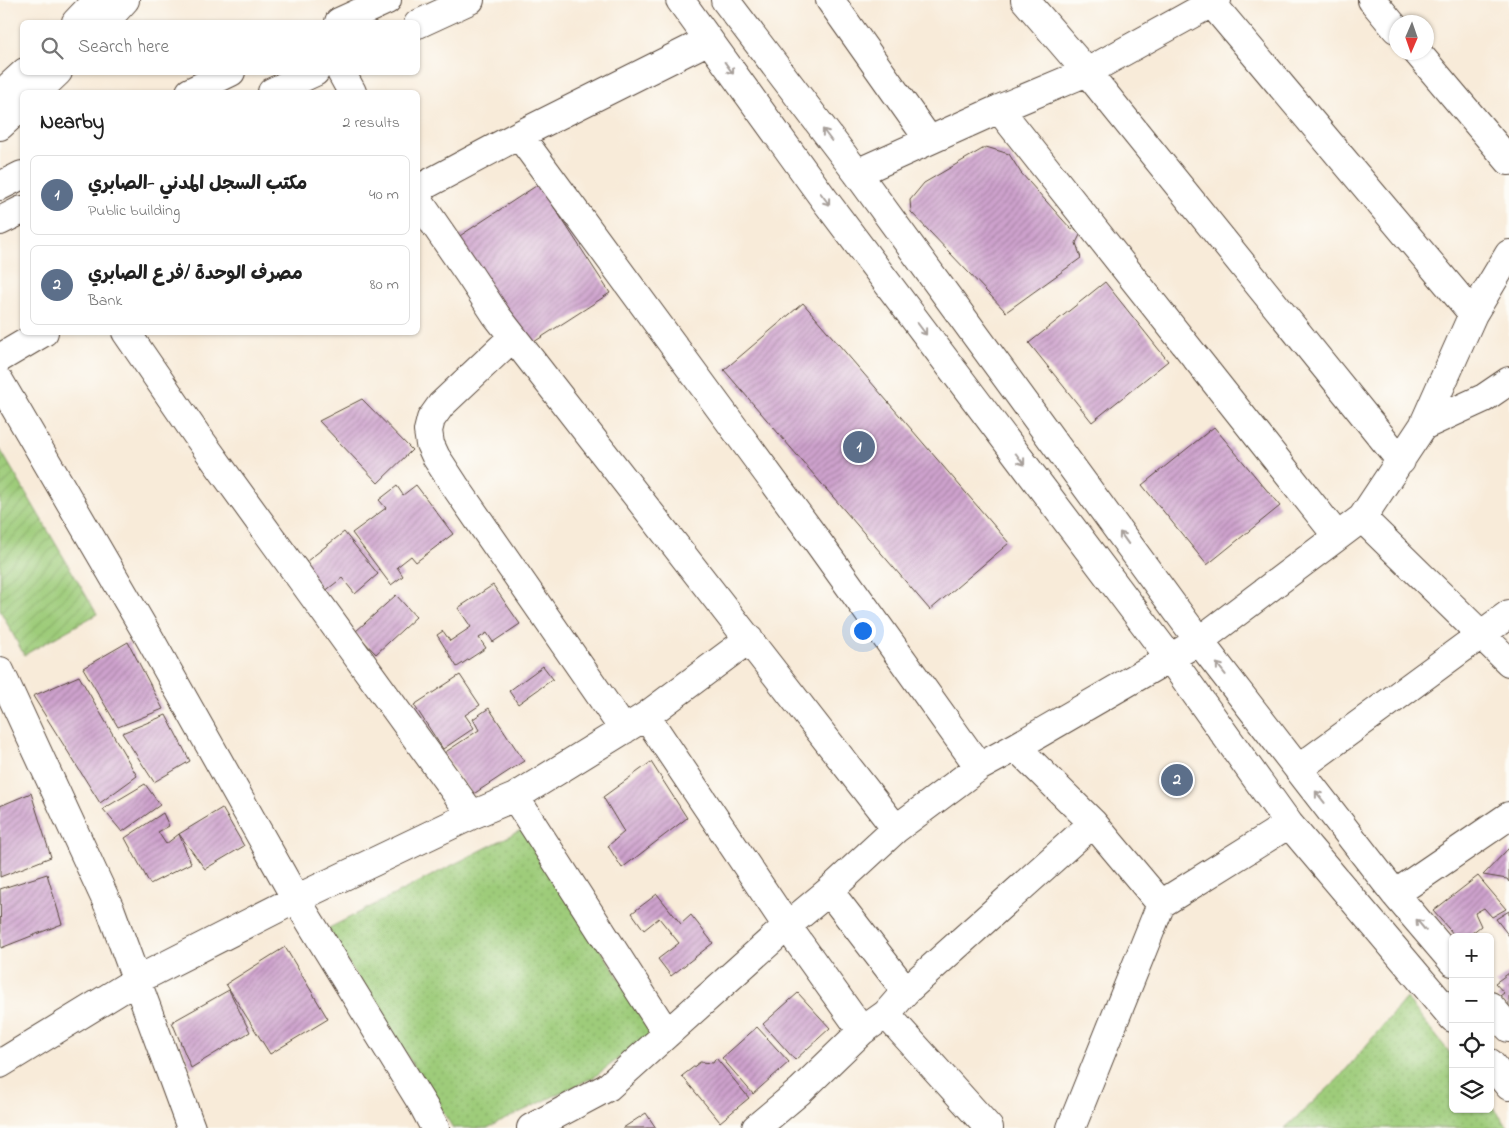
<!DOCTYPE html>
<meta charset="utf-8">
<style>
:root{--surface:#fff;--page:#f2f2f2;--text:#222;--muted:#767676;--line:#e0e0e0;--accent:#111827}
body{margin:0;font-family:"Indie Flower","Playpen Sans Arabic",sans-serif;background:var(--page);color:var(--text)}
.controls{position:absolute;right:15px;bottom:15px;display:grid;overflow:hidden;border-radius:8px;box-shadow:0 1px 4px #0004}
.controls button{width:45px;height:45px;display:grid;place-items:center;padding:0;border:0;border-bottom:1px solid var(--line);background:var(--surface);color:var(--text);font:25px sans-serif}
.compass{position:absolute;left:1389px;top:15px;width:45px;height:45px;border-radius:50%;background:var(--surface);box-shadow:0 1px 4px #0004;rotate:182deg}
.you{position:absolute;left:862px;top:630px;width:18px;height:18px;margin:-12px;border:4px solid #fff;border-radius:50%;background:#1a73e8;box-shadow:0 0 0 8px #1a73e833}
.badge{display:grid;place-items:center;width:32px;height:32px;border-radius:50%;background:var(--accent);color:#fff;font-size:16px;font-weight:700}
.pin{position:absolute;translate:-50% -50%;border:2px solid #fff;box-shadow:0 1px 5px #0006}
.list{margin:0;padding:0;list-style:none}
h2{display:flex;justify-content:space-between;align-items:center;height:65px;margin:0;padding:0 20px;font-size:21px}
h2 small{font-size:16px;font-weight:400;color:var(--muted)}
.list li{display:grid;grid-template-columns:32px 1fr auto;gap:15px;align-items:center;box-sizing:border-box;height:80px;margin:0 10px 10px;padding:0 10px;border:1px solid var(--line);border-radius:8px}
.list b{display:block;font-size:19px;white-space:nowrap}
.list p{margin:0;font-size:16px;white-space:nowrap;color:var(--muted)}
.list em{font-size:16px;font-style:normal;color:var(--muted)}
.icon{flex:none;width:28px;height:28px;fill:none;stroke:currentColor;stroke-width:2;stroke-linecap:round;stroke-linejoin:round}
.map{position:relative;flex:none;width:1509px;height:1128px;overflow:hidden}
.search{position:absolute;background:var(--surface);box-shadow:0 1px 4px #0004;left:20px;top:20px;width:400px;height:55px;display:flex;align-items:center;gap:12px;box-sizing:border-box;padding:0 18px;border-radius:8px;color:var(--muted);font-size:19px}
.panel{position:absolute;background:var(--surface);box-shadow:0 1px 4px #0004;left:20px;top:90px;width:400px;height:245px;border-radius:8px}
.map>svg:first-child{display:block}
.grass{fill:url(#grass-dots);stroke:#6c7b4c}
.garden{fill:url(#garden-furrows);stroke:#6c7b4c}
.building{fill:url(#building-hatch)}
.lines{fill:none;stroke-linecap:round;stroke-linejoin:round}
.minor-casing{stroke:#57473a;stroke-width:30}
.major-casing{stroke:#57473a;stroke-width:30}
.minor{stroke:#fff;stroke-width:28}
.major{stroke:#fff;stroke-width:28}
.oneway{stroke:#a79f9a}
</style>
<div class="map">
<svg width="1509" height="1128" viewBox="0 0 1509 1128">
<defs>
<pattern id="grass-dots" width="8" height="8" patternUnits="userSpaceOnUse" patternTransform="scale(1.25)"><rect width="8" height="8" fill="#9ecc7a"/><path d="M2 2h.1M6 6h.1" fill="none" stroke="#89af69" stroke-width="1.8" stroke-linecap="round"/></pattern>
<pattern id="garden-furrows" width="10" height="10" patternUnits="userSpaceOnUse" patternTransform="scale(1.25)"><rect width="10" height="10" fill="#9ecc7a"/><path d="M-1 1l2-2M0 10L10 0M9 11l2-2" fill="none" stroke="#89af69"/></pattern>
<pattern id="building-hatch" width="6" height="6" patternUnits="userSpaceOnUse" patternTransform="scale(1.25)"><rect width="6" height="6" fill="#cea2cd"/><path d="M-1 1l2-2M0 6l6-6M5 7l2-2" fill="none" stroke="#a884a6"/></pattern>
</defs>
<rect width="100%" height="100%" fill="#fdfcf7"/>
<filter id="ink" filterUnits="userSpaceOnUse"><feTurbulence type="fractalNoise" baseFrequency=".02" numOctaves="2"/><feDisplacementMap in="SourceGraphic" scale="10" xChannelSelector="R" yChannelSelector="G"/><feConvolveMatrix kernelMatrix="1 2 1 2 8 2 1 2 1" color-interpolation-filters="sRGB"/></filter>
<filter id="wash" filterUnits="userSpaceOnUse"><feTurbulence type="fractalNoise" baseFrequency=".0096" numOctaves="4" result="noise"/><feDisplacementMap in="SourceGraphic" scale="20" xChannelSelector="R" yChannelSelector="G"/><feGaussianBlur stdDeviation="1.12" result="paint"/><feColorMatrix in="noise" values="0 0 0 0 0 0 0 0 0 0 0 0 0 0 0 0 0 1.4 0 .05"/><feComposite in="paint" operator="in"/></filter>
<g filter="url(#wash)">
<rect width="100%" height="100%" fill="#f8ebd9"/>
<path class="grass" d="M 523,829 L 654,1032 L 594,1077 L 487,1128 L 453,1128 L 327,929 Z
M 1406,998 L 1453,1057 L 1453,1109 L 1490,1109 L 1490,1104 L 1509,1128 L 1285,1128 L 1338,1079 Z"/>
<path class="garden" d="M 0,449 L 97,614 L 24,655 L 0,610 Z"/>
<g id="blocks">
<path class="building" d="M 986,147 L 1009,154 L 1021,173 L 1071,229 L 1082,231 L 1076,243 L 1081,258 L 1006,312 L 911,212 L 910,200 L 924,183 Z
M 539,184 L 610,293 L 520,351 L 449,243 Z
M 1105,282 L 1168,361 L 1092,422 L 1029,343 Z
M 803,303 L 1009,543 L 930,610 L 724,370 Z
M 362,399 L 412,450 L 378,483 L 319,421 Z
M 1214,427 L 1280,506 L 1207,565 L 1142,485 Z
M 416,485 L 453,534 L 416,562 L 411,556 L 397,567 L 403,576 L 391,585 L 352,533 L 386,508 L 379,500 L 397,486 L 403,495 Z
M 344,532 L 378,574 L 355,594 L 342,578 L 324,592 L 302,565 Z
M 493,585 L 520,624 L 493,642 L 487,633 L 479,638 L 486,648 L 457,667 L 437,635 L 443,631 L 450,641 L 471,627 L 458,608 Z
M 396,595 L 416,617 L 376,654 L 355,632 Z
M 128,642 L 163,709 L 118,727 L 83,668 Z
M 543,666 L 553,679 L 518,704 L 509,691 Z
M 460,675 L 480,705 L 465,715 L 474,728 L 443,749 L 414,705 Z
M 79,676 L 137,776 L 100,803 L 33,696 Z
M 489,708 L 524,761 L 472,795 L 444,753 L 479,730 L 473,719 Z
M 166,715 L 190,761 L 154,782 L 122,733 Z
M 651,762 L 687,818 L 622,868 L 608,846 L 624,832 L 603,797 Z
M 145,784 L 160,805 L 122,832 L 103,809 Z
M 31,793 L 51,857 L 0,877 L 0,806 Z
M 222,808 L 244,846 L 205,869 L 179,834 L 191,863 L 150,884 L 125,838 L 163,813 L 169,826 L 158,832 L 166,844 L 179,834 Z
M 1509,848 L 1509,882 L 1507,879 L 1483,875 Z
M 47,874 L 62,924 L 1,948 L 0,889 Z
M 1478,876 L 1506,909 L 1492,917 L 1484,908 L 1475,913 L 1481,926 L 1467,937 L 1456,937 L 1433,911 Z
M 657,894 L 681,924 L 691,915 L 713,943 L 671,976 L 658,959 L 679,943 L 659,918 L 644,930 L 632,913 Z
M 1509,911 L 1509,936 L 1496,919 Z
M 285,947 L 328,1019 L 270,1054 L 226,984 Z
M 1509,973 L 1509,1006 L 1497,998 L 1504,993 L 1495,983 Z
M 229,990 L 250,1032 L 191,1068 L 172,1022 Z
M 798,993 L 830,1028 L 795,1060 L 763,1024 Z
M 757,1027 L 789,1062 L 753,1094 L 722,1058 Z
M 716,1058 L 749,1098 L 720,1122 L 682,1076 L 700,1062 L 713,1063 Z
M 646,1113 L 656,1128 L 623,1128 Z"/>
</g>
</g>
<g filter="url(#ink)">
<use href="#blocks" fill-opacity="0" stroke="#57473a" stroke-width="1"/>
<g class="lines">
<g class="minor-casing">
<path id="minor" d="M 680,0 L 824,199 L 1170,658 L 1289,824 L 1453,1018
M 725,0 L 857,173 L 1199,641 L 1395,894 L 1453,962
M 830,0 L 929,140
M 1025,0 L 1087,72 L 1401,461
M 1209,0 L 1473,314
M 1372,0 L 1396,29
M 1417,52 L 1509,161
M 341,72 L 352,92
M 999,109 L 1337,536
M 519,135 L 815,538 L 979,767 L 1016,747 L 1093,823 L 1161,904
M 857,173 L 999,109 L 1087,72 L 1217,0
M 418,189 L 519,135 L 709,40
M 418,200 L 469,274 L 496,315 L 896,829
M 126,332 L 196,434 L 472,815
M 513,337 L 441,405 L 431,419 L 428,431 L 430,444 L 436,457 L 455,486 L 624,730
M 0,358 L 44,332
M 0,382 L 150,639 L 296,899 L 424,1107 L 435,1128
M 1423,426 L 1484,398 L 1509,381
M 1362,518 L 1509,662
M 0,671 L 111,911 L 191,1128
M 646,716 L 787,926 L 862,1031
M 1016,747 L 1199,641 L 1362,518 L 1423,426 L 1473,314 L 1509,254
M 1298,769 L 1509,614
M 515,797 L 667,1034
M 829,891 L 906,991
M 1395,894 L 1509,816
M 1490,1006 L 1509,1028
M 886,1014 L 989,1128
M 1490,1063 L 1509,1086
M 0,1064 L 137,980 L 296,899 L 472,815 L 515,797 L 646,716 L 749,639
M 531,1128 L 608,1087 L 787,926 L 829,891 L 896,829 L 979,767
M 756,1128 L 800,1091 L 862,1031 L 886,1014 L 906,991 L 1093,823
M 1071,1128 L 1161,904 L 1289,824"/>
</g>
<g class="major-casing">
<path id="major" d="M 76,22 L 97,0
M 105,22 L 125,0
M 339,22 L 387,0
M 418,24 L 470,0
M 37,92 L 58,72
M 190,92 L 231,72
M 272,92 L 315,72
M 0,95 L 25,72
M 0,126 L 22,106
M 0,186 L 22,175
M 0,221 L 22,210"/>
</g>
<use href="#minor" class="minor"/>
<use href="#major" class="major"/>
</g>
<defs><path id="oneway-shaft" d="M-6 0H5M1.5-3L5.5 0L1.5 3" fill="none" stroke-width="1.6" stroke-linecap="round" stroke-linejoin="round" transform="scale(1.25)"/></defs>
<g class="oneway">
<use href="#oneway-shaft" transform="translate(729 68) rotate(54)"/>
<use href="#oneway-shaft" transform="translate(827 135) rotate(-127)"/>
<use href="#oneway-shaft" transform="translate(825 199) rotate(53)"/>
<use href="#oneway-shaft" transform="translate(922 329) rotate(53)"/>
<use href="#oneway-shaft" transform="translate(1020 459) rotate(53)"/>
<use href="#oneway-shaft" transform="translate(1124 538) rotate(-126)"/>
<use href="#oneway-shaft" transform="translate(1221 669) rotate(-128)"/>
<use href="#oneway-shaft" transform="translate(1320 797) rotate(-128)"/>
<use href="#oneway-shaft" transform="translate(1421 925) rotate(-130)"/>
</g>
</g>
</svg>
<div class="controls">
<button>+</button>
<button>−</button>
<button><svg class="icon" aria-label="locate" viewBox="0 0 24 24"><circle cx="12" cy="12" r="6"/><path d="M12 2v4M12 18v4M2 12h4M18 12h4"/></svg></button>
<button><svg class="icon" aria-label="layers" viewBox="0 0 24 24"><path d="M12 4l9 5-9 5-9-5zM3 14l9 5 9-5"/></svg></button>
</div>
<svg class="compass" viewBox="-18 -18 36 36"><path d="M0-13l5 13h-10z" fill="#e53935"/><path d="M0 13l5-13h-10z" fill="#767676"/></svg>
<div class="you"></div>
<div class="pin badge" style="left:859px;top:447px;background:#5c6f8a">1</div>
<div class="pin badge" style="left:1177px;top:780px;background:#5c6f8a">2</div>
<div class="search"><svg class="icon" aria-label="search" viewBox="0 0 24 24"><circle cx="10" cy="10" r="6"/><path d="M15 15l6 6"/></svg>Search here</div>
<section class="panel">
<h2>Nearby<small>2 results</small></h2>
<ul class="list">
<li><span class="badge" style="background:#5c6f8a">1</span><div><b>مكتب السجل المدني -الصابري</b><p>Public building</p></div><em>40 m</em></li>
<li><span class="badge" style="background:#5c6f8a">2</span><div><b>مصرف الوحدة /فرع الصابري</b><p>Bank</p></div><em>80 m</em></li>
</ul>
</section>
</div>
